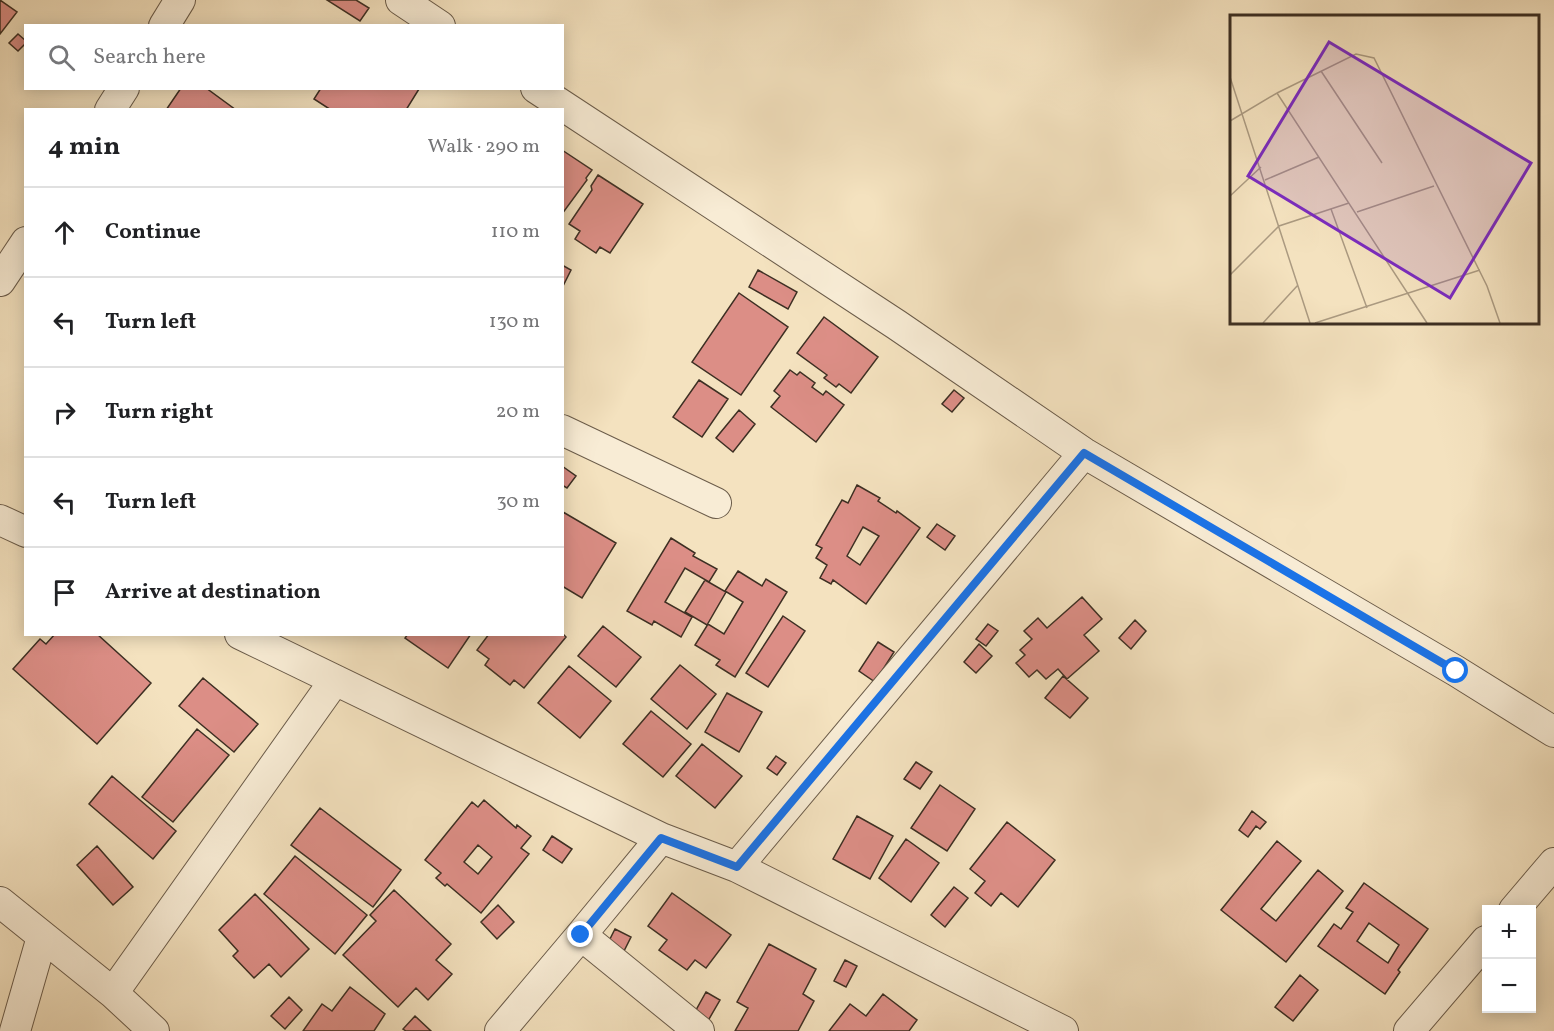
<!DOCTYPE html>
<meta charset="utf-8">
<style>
:root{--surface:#fff;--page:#f2f2f2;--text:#202124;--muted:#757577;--line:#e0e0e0}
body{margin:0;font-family:Vollkorn,serif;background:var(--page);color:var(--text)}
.controls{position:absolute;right:18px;bottom:18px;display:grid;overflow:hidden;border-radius:0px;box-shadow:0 3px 15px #0003}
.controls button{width:54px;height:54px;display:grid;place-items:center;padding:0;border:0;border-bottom:2px solid var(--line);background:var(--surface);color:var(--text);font:30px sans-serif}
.stop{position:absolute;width:18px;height:18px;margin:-14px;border:4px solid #1a73e8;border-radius:50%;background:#fff}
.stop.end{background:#1a73e8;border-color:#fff;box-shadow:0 2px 6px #0008}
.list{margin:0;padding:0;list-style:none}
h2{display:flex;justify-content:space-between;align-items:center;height:78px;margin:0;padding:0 24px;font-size:26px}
h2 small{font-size:20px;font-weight:400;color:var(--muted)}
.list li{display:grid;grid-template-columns:39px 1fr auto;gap:18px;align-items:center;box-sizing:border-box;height:90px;padding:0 24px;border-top:2px solid var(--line)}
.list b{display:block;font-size:22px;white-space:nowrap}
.list em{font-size:20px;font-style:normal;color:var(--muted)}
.icon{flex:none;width:33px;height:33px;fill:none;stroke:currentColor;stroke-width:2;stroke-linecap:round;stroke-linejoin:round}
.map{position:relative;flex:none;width:1554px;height:1031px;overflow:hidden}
.search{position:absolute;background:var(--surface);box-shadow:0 3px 15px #0003;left:24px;top:24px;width:540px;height:66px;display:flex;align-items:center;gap:15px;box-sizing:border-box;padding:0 21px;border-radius:0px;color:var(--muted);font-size:22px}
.panel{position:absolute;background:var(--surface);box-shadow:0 3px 15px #0003;left:24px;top:108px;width:540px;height:528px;border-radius:0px}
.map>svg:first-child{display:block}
.building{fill:#dc8e86;stroke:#3d2f23;stroke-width:1.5;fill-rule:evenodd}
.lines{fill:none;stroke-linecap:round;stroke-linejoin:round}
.street-casing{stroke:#6b5c4a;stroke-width:32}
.street{stroke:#f8ecd5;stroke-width:30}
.route{stroke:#1a73e8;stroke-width:8}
.inset-road{fill:none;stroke:#ab9a81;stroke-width:1.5}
.view{fill:#7b2cbf;fill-opacity:0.15;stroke:#7b2cbf;stroke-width:3}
.inset-edge{fill:none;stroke:#3d2f23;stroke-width:3}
</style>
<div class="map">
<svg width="1554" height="1031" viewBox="0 0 1554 1031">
<rect width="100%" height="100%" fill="#f4e2bf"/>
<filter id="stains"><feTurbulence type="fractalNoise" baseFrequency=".00333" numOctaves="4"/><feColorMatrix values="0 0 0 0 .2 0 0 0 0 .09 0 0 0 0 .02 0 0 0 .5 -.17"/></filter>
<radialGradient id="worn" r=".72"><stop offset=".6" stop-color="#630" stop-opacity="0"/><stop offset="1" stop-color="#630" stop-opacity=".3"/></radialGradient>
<path class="building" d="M 0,0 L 17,12 L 0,34 Z
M 327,0 L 356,0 L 369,8 L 360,21 Z
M 18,34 L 26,41 L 26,43 L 18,51 L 9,43 Z
M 181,88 L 206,88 L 236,110 L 166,110 Z
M 321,88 L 419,88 L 419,89 L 406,110 L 331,110 L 314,99 Z
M 562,150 L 592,170 L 586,178 L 587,180 L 562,214 Z
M 598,175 L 643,204 L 610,253 L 600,247 L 596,253 L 575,239 L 580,231 L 569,224 L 592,190 L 591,186 Z
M 562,265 L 571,270 L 563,286 L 562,286 Z
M 758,270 L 797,292 L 788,309 L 749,287 Z
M 739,293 L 788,327 L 741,395 L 692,362 Z
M 824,317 L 878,357 L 851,393 L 839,384 L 836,387 L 824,378 L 827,375 L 797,353 Z
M 790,370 L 797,375 L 800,372 L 815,383 L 812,387 L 823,395 L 826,391 L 844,405 L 816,442 L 771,407 L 780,396 L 774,391 Z
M 699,380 L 728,399 L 702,437 L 673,417 Z
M 954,390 L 964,398 L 952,412 L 942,404 Z
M 739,410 L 755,424 L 733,452 L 716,438 Z
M 562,466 L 576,476 L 567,488 L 562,485 Z
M 857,485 L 880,498 L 878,501 L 896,513 L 897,511 L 920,528 L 866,604 L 833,580 L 831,584 L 820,578 L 827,565 L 816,558 L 822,548 L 816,545 L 842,500 L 848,503 ZM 863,527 L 879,536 L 860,565 L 847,556 Z
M 563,512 L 616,543 L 582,598 L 562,586 Z
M 937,524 L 955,536 L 945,550 L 927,537 Z
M 671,538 L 695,553 L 693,556 L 717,569 L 709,582 L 685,568 L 665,602 L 692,617 L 681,637 L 654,621 L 652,625 L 627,611 Z
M 738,571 L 762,586 L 766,579 L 787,592 L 735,677 L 716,665 L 720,660 L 695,645 L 708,624 L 724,634 L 743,602 L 725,591 Z
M 705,580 L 726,592 L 707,625 L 685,612 Z
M 1082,597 L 1102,619 L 1084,635 L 1099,651 L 1067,679 L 1058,669 L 1046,679 L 1037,670 L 1029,677 L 1016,663 L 1025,655 L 1020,650 L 1032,639 L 1024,631 L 1038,618 L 1047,628 Z
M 783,616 L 805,631 L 768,687 L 746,673 Z
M 1135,620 L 1146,631 L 1131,649 L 1119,638 Z
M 988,624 L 998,631 L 986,646 L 976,639 Z
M 603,626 L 641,657 L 616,687 L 578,656 Z
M 562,633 L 566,637 L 524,688 L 514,680 L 510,685 L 485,665 L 489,659 L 477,650 L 489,634 Z
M 55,634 L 97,634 L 151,683 L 97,744 L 13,669 L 40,639 L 46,644 Z
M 408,634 L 471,634 L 448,668 L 405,638 Z
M 878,642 L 894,652 L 875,682 L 859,671 Z
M 979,644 L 992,656 L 976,673 L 964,662 Z
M 680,665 L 716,694 L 687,729 L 651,699 Z
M 569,666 L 611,701 L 580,738 L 538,703 Z
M 1063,676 L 1088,698 L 1070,718 L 1045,698 Z
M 203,678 L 258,724 L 234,752 L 179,706 Z
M 727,693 L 762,712 L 739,752 L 705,732 Z
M 651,711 L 691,744 L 663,777 L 623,744 Z
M 197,729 L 229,755 L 173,822 L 142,797 Z
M 702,744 L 742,776 L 715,808 L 676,776 Z
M 776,756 L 786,763 L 777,775 L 767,768 Z
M 916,762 L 932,772 L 920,789 L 904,779 Z
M 112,776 L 176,831 L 153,859 L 89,804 Z
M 940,785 L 975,809 L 947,851 L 911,828 Z
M 484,800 L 516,828 L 517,825 L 531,836 L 521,848 L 529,854 L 481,913 L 447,884 L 445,886 L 436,878 L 441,873 L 425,860 L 472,802 L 478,807 ZM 478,845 L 492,857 L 478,874 L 464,862 Z
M 320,808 L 401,870 L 373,907 L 291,845 Z
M 1252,811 L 1266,822 L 1260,829 L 1256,826 L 1248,837 L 1239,830 Z
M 857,816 L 893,836 L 870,879 L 833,859 Z
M 1007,822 L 1055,860 L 1018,907 L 1001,893 L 991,906 L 975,893 L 985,881 L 970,869 Z
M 552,836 L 572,849 L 562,863 L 543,850 Z
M 906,839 L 939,863 L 911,902 L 879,878 Z
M 1277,841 L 1301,861 L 1261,909 L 1276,921 L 1318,870 L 1343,891 L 1286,962 L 1221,910 Z
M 97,846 L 133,887 L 113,905 L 77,865 Z
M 295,856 L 367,915 L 335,954 L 264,894 Z
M 1364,883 L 1428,929 L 1398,970 L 1400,972 L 1385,994 L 1318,946 L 1334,924 L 1341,929 L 1353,912 L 1346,908 ZM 1369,923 L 1399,945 L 1388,963 L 1357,941 Z
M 954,887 L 968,898 L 945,927 L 931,915 Z
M 394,890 L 451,944 L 436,960 L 452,974 L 428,1000 L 416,988 L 398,1007 L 343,955 L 376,921 L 370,915 Z
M 672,893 L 731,935 L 706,968 L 695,960 L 687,970 L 659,950 L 667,940 L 648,926 Z
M 255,894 L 309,949 L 281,977 L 269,964 L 254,978 L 233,956 L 238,951 L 219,930 Z
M 498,905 L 514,922 L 497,939 L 481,922 Z
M 615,929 L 631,937 L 623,953 L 607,945 Z
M 769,944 L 816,969 L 803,994 L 814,1001 L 798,1031 L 735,1031 L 748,1008 L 737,1002 Z
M 845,960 L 857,966 L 846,987 L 834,981 Z
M 1300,975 L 1318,990 L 1293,1021 L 1275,1007 Z
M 350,987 L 385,1014 L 374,1031 L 303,1031 L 322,1004 L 332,1011 Z
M 706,992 L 720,1000 L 705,1026 L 691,1019 Z
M 883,994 L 917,1020 L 909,1031 L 829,1031 L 850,1004 L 866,1016 Z
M 289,997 L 302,1010 L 285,1029 L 271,1016 Z
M 415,1016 L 431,1031 L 406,1031 L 403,1029 Z"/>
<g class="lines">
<g class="street-casing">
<path id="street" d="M 401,0 L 440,26
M 164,26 L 180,0
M 536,88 L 897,325 L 1084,453 L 1456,671 L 1554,732
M 110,110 L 124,88
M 0,281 L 26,242
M 562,430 L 716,503
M 0,520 L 26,532
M 240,634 L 661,838 L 737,867 L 1063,1031
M 737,867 L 1084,453
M 0,902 L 113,993 L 154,1031
M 1514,910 L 1554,863
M 581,935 L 699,1031
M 113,993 L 335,680
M 15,1031 L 42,937
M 500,1031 L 581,935 L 661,838
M 1409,1031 L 1486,941"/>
</g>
<use href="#street" class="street"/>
</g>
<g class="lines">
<path class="route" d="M 581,935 L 661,838 L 737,867 L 1084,453 L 1456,671"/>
</g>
<g transform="translate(1230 15)">
<rect width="309" height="309" fill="#f4e2bf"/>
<path class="inset-road" d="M 91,56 L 152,148M 0,62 L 80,308M 47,78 L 126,39 L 144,43 L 257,271 L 270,308M 0,106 L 47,78 L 197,308M 35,165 L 89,142M 0,181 L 31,152M 101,194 L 137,293M 127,197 L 204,171M 0,260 L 49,211 L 119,188M 33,308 L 68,270M 85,308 L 250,255"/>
<path class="view" d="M 99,27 L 301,148 L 220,283 L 18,161 Z"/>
<rect width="309" height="309" class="inset-edge"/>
</g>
<rect width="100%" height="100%" filter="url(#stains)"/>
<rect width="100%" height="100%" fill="url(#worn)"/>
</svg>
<div class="controls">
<button>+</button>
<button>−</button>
</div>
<div class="stop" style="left:1456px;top:671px"></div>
<div class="stop end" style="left:581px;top:935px"></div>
<div class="search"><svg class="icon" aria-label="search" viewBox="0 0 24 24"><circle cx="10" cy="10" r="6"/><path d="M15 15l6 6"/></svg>Search here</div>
<section class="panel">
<h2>4 min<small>Walk · 290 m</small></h2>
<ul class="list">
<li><svg class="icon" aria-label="ahead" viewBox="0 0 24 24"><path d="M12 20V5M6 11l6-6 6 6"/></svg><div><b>Continue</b></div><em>110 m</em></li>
<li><svg class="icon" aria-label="left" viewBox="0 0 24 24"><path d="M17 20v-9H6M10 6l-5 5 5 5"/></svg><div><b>Turn left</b></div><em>130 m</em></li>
<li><svg class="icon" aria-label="right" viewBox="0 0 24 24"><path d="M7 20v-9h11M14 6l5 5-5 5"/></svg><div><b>Turn right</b></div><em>20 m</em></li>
<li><svg class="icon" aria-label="left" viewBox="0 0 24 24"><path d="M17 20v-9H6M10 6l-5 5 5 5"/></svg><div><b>Turn left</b></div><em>30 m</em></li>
<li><svg class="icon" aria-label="arrive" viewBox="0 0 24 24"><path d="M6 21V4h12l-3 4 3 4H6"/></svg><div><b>Arrive at destination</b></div></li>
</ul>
</section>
</div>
